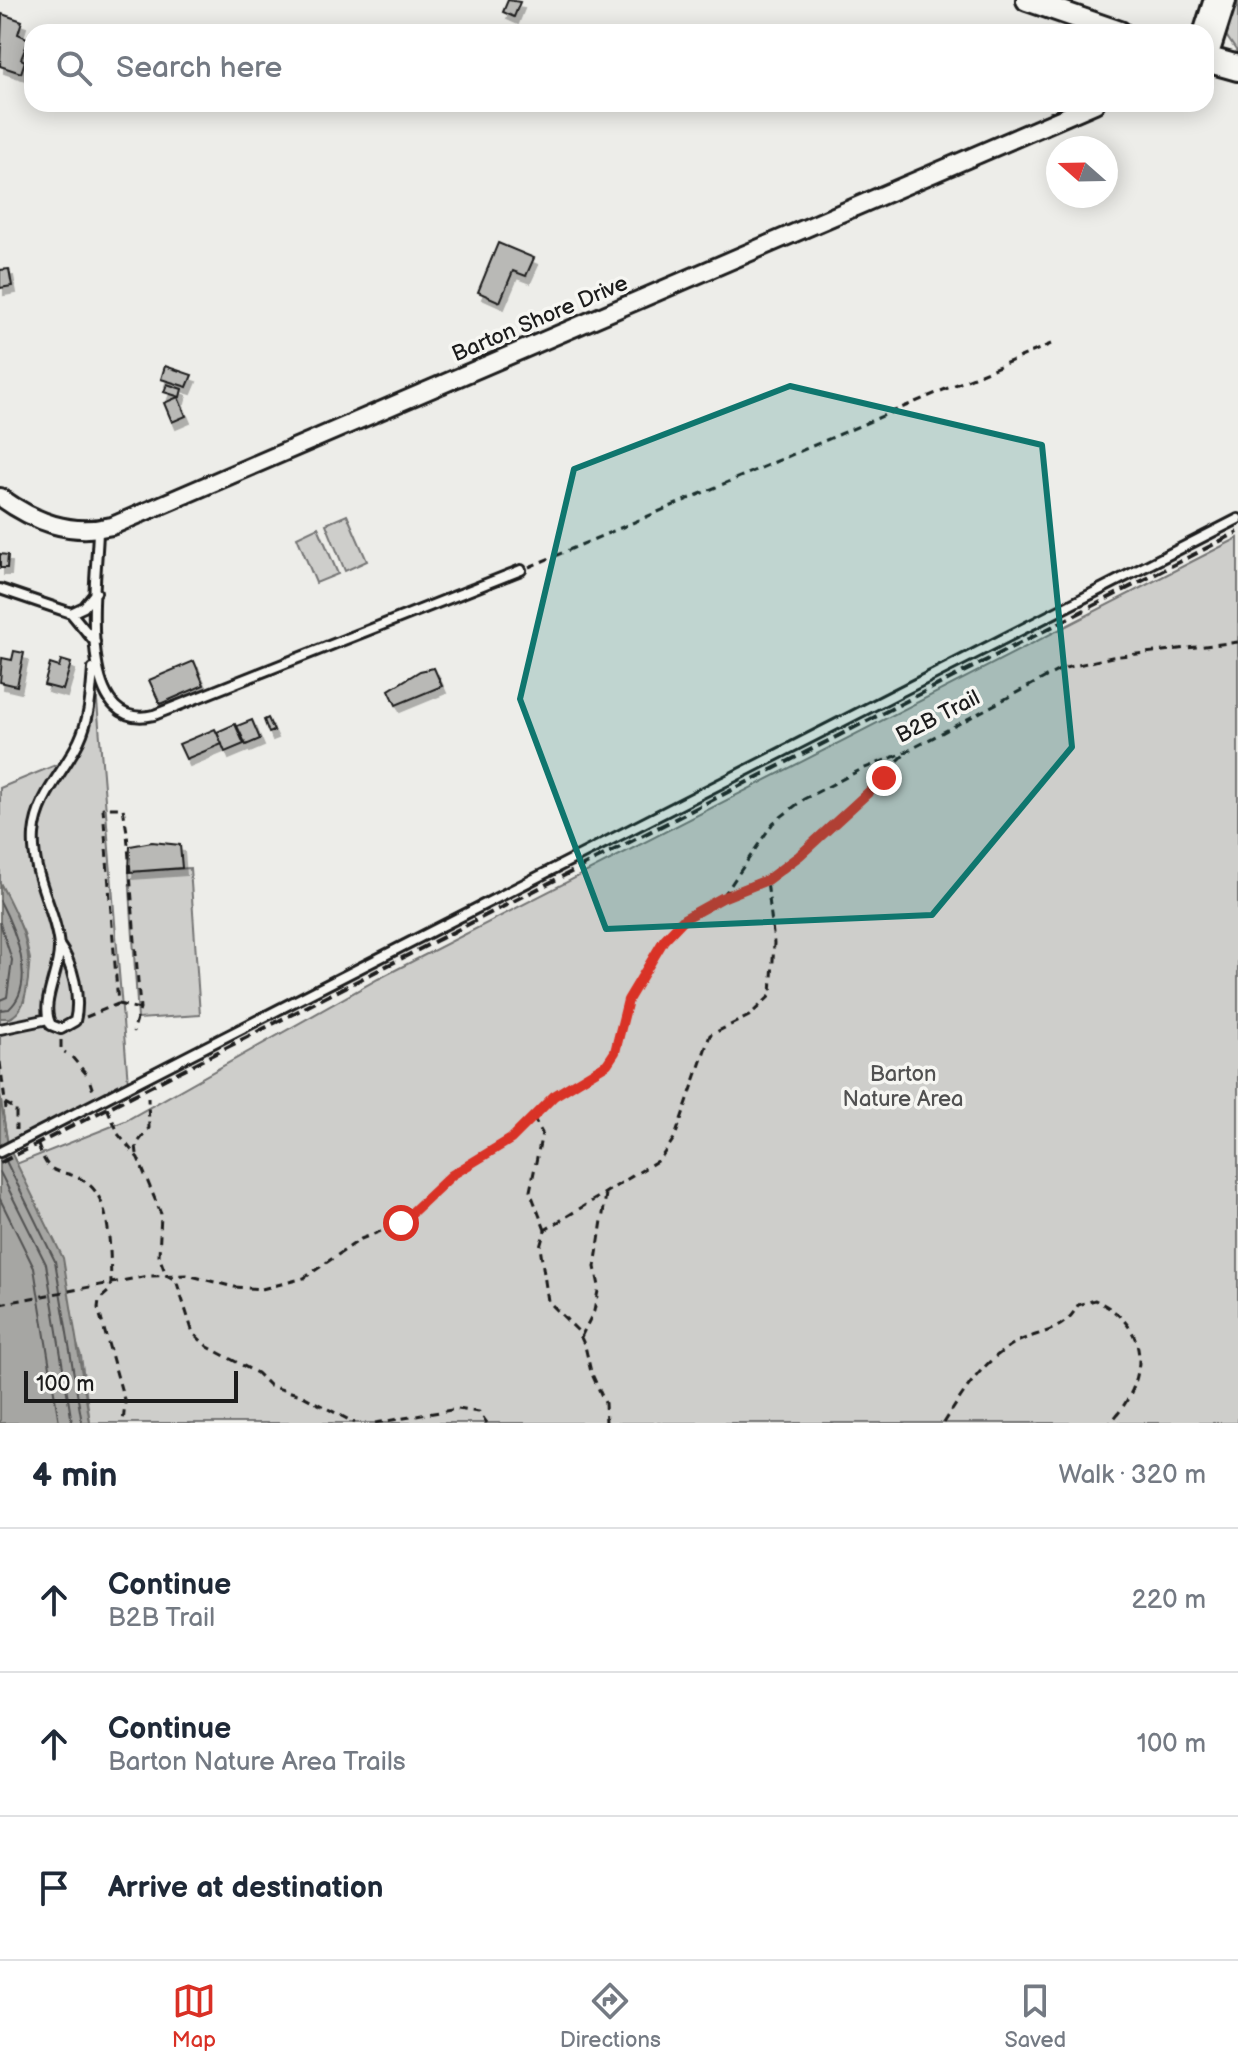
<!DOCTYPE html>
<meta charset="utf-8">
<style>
:root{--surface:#fff;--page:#f6f6f7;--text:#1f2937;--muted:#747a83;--line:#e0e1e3;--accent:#d93025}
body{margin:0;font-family:"Balsamiq Sans",sans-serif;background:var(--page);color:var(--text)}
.compass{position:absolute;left:1046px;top:136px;width:72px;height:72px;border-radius:50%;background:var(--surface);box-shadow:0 4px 20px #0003;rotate:290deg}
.scale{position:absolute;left:24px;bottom:20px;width:214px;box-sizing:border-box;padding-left:8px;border:4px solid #1c1c1c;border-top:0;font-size:22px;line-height:28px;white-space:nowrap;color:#1c1c1c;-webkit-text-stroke:6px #f6f6f2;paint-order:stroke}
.stop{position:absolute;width:24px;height:24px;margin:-18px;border:6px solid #d93025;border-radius:50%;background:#fff}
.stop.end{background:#d93025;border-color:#fff;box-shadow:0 2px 8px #0008}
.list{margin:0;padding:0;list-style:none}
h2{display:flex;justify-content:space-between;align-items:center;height:104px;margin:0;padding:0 32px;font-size:34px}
h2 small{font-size:26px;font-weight:400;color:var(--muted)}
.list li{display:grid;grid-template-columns:52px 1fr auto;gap:24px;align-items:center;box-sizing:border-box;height:144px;padding:0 32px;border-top:2px solid var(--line)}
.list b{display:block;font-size:30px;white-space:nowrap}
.list p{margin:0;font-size:26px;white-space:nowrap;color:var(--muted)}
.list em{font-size:26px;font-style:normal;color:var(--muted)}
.icon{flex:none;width:44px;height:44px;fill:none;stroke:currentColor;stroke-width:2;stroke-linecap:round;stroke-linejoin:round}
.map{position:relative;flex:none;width:1238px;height:1423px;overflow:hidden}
.search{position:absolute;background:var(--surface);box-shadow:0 4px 20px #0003;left:24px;right:24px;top:24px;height:88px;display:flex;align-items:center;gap:20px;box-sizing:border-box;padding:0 28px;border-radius:24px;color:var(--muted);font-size:30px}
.sheet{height:536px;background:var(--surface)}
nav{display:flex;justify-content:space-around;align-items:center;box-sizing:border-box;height:112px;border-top:2px solid var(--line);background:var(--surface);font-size:22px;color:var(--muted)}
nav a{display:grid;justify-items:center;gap:4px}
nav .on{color:var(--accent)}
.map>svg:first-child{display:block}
.green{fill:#cececb;stroke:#757574;stroke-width:2}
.water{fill:#a6a6a3;stroke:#6f6f6d;stroke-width:2}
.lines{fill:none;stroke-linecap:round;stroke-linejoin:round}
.shore{stroke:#535352;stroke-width:2}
.building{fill:#b9b9b6;stroke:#1c1c1c;stroke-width:2;filter:url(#shadow)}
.service-casing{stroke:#1c1c1c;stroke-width:14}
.minor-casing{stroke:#1c1c1c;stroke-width:22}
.tertiary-casing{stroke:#1c1c1c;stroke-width:26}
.secondary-casing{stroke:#1c1c1c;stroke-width:30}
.motorway-casing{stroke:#1c1c1c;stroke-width:36}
.path{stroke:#1c1c1c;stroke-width:3;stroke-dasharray:8 6;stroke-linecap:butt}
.service{stroke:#f6f6f2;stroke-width:8}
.minor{stroke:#f6f6f2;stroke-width:16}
.tertiary{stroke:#f6f6f2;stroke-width:20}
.secondary{stroke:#f6f6f2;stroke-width:24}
.motorway{stroke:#f6f6f2;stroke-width:30}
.rail{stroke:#1c1c1c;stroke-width:4;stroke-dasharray:12 6;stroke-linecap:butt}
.route{stroke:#d93025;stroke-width:10}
.marked{fill:#0f766e;fill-opacity:0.2;stroke:#0f766e;stroke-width:6;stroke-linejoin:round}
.labels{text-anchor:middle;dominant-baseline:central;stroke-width:7;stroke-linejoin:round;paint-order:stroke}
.street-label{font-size:22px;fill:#1c1c1c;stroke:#f6f6f2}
.park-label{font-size:22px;fill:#515151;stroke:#f6f6f2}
</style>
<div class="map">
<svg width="1238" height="1423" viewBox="0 0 1238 1423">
<defs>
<filter id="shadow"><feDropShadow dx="4" dy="7" stdDeviation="0" flood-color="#0004"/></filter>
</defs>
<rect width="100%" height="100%" fill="#edede9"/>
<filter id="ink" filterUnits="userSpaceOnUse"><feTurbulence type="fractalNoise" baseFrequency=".0125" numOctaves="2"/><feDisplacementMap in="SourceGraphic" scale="16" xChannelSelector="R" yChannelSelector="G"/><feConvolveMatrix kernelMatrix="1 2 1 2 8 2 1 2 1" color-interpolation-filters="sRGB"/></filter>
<g filter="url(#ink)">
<path class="green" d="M 1231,0 L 1238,0 L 1238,53 L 1225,34 Z
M 347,515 L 367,561 L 345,571 L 326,524 Z
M 318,527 L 338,574 L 316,583 L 297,537 Z
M 1238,538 L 1238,1423 L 90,1423 L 81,1356 L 16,1164 L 125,1121 L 378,979 Z
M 94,664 L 128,1083 L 8,1146 L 0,1095 L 0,1018 L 12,1017 L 24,1002 L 30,959 L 24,933 L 0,883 L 0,788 L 68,760 L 88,713 Z
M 190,868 L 200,1015 L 138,1019 L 129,872 Z"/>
<path class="water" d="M 0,883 C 20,920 35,950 26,992 C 23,1004 21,1012 10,1018 L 0,1018 Z
M 0,1095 L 8,1146 L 63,1258 L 90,1423 L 0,1423 Z"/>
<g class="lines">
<path class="shore" d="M 0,901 C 14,928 38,983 9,1009 L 0,1010
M 0,923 L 12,960 L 7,997 L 0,1000
M 4,1157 L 55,1261 L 82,1423
M 0,1172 L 46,1264 L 72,1423
M 0,1199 L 34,1268 L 59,1423"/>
</g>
<path class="building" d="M 508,0 L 520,2 L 514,17 L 503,12 Z
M 2,14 L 22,21 L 18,34 L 29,39 L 21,59 L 25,61 L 21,73 L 0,66 Z
M 498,243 L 534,258 L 526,276 L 513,271 L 500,302 L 478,292 Z
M 9,269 L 12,286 L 0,288 L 0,270 Z
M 165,366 L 192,375 L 187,387 L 161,379 Z
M 167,384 L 182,389 L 180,397 L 164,392 Z
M 178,397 L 186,416 L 172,422 L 164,403 Z
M 0,554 L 8,555 L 7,568 L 0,568 Z
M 14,651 L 24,653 L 17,686 L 0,682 L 2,658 L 12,660 Z
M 61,660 L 71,663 L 63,690 L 44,685 L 50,664 L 59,667 Z
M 194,661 L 204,685 L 160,704 L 149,680 Z
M 434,668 L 442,686 L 396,705 L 389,690 L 420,671 Z
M 268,718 L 274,731 L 269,733 L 264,720 Z
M 252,720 L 260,739 L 246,745 L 237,726 Z
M 235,724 L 244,744 L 225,752 L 217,732 Z
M 215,729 L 222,744 L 186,759 L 179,744 Z
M 152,842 L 180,845 L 182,868 L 129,872 L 130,846 Z"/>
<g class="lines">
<g class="service-casing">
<path id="service" d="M 98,529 C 98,573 71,735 154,715 L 521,570
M 0,589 L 71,613 L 84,607 L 96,592
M 71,613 L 95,642
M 59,945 C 73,964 81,998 75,1021 L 61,1029 L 51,1025 C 39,1003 60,973 59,947 C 56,909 31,876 34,834 C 37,797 64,772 79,741 C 90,718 91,693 93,669
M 0,1029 L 48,1019
M 0,1152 L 1238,519"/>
</g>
<g class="minor-casing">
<path id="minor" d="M 0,497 C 35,522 70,536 112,526 L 1095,104"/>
</g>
<g class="tertiary-casing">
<path id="tertiary" d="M 1027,0 L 1120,32"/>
</g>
<g class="secondary-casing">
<path id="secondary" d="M 1206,59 L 1238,68"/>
</g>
<g class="motorway-casing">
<path id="motorway" d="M 1206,44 L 1220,0"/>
</g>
<path class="path" d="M 529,567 L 1051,344
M 723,897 L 767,880 L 799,856 L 904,755
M 118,1004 L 140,1009
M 86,1017 L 118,1004 L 103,808 L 123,808 L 127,832 L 140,1009 L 133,1032
M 61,1040 L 61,1050 L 66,1053
M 72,1057 L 88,1076
M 0,1062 L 6,1109
M 90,1082 L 94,1094
M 5,1103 L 16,1109 L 16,1130
M 107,1108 L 117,1130
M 533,1117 L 542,1133 L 530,1191 L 545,1230
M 118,1134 L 138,1158 L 161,1214 L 159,1256 L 166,1275 L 176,1280 L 193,1333 L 208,1347 L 257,1373 L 270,1386 L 301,1395 L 355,1423
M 38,1145 C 51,1184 61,1164 87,1183 C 112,1200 110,1256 111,1283 L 109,1291 L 99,1300 L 98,1308 L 125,1403 L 123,1423
M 137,1154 L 136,1145 L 149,1128 L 148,1098
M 0,1304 L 148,1276 L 187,1275 L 234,1287 L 262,1289 L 304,1278 L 361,1239 L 401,1223 L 452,1175 L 511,1139 L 554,1096 L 607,1064 L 615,1052 L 628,1000 L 664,940 L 684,919 L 722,898 L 773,823 L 804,799 L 860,770 L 906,752 L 1061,669 L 1112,657 L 1238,642
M 581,1337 L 594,1311 L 599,1286 L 595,1267 L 606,1194
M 375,1423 L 457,1409 L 479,1412 L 487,1423
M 606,1423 L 605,1403 L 591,1372 L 585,1346 L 578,1331 L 548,1301 L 540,1247 L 545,1230 L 660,1159 L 675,1137 L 710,1035 L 749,1016 L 771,995 L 774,943 L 767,880
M 944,1423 C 963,1393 979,1366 1010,1346 C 1035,1330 1062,1336 1078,1305 L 1095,1300 C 1153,1327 1149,1381 1110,1423"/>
<use href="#service" class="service"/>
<use href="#minor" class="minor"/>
<use href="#tertiary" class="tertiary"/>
<use href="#secondary" class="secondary"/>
<use href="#motorway" class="motorway"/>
<path class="rail" d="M 0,1163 L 1238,532"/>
</g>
</g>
<g class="lines" filter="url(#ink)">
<path class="route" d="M 401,1223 L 452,1175 L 511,1139 L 554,1096 L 607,1064 L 615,1052 L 628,1000 L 664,940 L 684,919 L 722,898 L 767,880 L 799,856 L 884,778"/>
</g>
<path class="marked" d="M 790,386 L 1042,445 L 1072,747 L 932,915 L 606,929 L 520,699 L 574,469 Z"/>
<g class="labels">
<g class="street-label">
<text transform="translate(540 319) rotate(-23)">Barton Shore Drive</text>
<text transform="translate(938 717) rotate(-27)">B2B Trail</text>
</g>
<g class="park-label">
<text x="903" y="1074">Barton<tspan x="903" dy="25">Nature Area</tspan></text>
</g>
</g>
</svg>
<svg class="compass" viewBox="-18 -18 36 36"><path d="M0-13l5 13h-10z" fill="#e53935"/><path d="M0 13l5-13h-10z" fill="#747a83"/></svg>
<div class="scale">100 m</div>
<div class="stop" style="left:401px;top:1223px"></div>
<div class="stop end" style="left:884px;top:778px"></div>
<div class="search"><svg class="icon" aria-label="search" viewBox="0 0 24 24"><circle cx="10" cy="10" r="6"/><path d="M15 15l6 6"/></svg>Search here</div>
</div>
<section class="sheet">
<h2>4 min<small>Walk · 320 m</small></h2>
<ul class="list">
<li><svg class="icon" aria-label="ahead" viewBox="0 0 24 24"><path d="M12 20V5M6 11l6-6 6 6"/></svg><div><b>Continue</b><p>B2B Trail</p></div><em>220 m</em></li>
<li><svg class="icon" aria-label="ahead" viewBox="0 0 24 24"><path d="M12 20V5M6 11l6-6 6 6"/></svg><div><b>Continue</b><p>Barton Nature Area Trails</p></div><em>100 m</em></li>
<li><svg class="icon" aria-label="arrive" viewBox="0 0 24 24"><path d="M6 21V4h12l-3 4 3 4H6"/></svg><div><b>Arrive at destination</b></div></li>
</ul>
</section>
<nav>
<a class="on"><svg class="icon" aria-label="map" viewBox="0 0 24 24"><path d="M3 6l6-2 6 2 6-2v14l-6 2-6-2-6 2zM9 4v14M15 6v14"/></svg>Map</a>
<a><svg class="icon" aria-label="directions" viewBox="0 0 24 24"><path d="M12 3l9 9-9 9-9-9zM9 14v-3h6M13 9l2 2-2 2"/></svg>Directions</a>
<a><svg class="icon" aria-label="saved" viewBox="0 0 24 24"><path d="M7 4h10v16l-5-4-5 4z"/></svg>Saved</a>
</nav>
